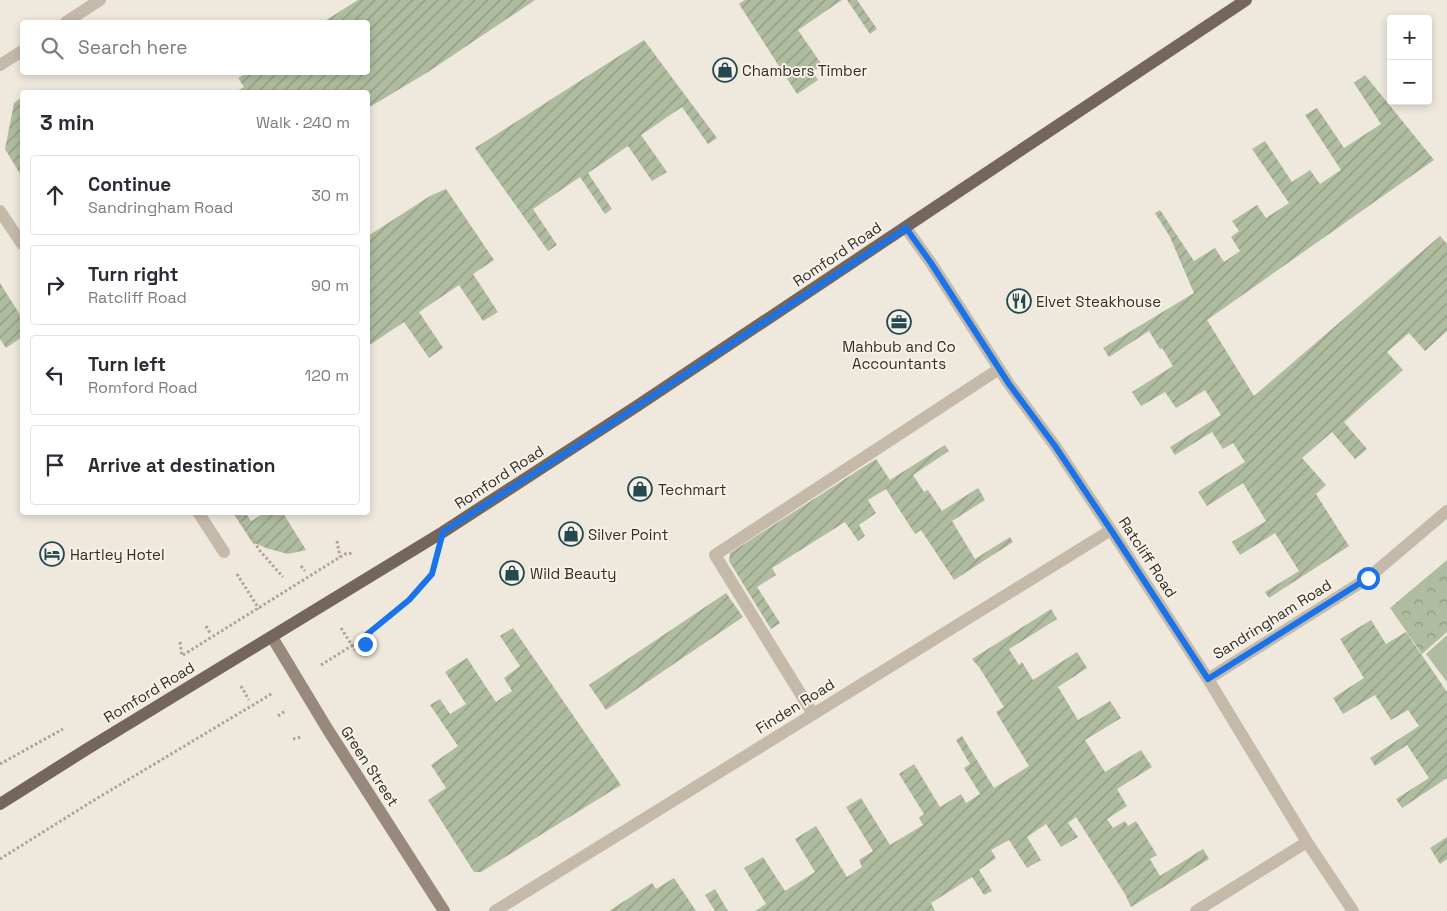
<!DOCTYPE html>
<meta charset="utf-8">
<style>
:root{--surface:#fff;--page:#f2f2f3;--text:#2b2b33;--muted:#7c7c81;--line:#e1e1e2}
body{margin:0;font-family:"Space Grotesk",sans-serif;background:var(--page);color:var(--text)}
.controls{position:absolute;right:15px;top:15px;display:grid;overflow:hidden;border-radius:5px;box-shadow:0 2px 8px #0003}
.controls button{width:45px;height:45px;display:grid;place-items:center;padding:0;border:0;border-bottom:1px solid var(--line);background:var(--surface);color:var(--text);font:25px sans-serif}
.stop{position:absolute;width:15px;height:15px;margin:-11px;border:4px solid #1a73e8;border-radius:50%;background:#fff}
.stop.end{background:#1a73e8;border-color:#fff;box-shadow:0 1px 5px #0008}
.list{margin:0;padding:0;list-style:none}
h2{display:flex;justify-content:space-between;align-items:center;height:65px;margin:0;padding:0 20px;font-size:21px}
h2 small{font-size:16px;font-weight:400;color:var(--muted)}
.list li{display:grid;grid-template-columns:32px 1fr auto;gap:15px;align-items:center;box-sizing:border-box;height:80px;margin:0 10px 10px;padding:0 10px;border:1px solid var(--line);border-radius:5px}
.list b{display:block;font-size:19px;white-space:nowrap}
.list p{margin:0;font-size:16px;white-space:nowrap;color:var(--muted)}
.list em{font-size:16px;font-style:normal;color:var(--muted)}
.icon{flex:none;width:28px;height:28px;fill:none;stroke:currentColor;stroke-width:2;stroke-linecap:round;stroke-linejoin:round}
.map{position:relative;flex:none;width:1447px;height:911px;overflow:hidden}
.search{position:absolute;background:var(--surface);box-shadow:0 2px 8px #0003;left:20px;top:20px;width:350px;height:55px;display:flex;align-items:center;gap:12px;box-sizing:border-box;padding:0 18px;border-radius:5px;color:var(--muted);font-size:19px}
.panel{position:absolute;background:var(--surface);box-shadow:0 2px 8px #0003;left:20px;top:90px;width:350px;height:425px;border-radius:5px}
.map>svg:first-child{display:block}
.grass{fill:#afbc9f}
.park{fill:url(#park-crowns)}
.garden{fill:url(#garden-furrows)}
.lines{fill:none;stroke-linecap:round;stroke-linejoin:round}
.path{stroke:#b1a395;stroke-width:3;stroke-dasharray:2.5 2.5;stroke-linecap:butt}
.lane{stroke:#c5b9aa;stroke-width:12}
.street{stroke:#c5b9aa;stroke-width:12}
.secondary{stroke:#98897c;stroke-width:12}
.primary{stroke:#74665c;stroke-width:12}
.route{stroke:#1a73e8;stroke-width:6}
.labels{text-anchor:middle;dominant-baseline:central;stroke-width:4;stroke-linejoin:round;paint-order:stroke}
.poi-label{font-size:15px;fill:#342d29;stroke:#f7f2e8;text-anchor:start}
.street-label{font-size:15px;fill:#342d29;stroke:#f7f2e8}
</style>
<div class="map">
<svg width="1447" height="911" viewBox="0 0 1447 911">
<defs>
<pattern id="park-crowns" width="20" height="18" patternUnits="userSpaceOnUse" patternTransform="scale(1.25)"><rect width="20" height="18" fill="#afbc9f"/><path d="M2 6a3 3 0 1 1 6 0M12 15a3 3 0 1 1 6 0" fill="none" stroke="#8f9982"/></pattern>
<pattern id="garden-furrows" width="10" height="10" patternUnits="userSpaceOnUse" patternTransform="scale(1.25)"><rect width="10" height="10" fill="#afbc9f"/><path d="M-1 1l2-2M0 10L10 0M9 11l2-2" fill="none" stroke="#8f9982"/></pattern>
</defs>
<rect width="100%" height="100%" fill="#efe8dd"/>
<path class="grass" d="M 1447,635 L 1447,682 L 1426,654 Z"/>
<path class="park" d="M 1447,560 L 1447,632 L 1422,654 L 1390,608 Z"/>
<path class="garden" d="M 358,0 L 535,0 L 428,72 L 368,108 L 368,92 L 235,92 L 244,87 L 238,78 L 247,73 L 368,72 L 368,22 L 323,22 Z
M 745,0 L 842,0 L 798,30 L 822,65 L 813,72 L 818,80 L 797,94 L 739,4 Z
M 847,0 L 857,0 L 877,29 L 870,34 Z
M 644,40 L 717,138 L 708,144 L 682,107 L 641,135 L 667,172 L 652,181 L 628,146 L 588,173 L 612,209 L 605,214 L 580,177 L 533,209 L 557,245 L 548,251 L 475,148 Z
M 1365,75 L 1434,160 L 1207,320 L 1254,396 L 1440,236 L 1447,244 L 1447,331 L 1425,351 L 1409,333 L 1387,352 L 1403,370 L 1344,422 L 1367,449 L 1355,459 L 1332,432 L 1302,458 L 1326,485 L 1316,494 L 1349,546 L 1269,598 L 1265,592 L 1299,571 L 1275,533 L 1240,555 L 1232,542 L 1266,521 L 1243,483 L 1207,506 L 1198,492 L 1245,462 L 1233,443 L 1223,449 L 1212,432 L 1175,455 L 1170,447 L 1221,415 L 1205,390 L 1176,408 L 1165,392 L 1141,406 L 1132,392 L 1173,366 L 1162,348 L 1160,349 L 1149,331 L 1109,357 L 1103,348 L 1194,293 L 1170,237 L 1155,213 L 1160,210 L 1194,261 L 1215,248 L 1224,262 L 1240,251 L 1231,237 L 1239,231 L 1232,221 L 1257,205 L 1266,218 L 1289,203 L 1252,149 L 1265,141 L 1292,182 L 1310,170 L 1320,184 L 1341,170 L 1305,115 L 1317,108 L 1344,148 L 1381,124 L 1354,83 Z
M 21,98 L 22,100 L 22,177 L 5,149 L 14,103 Z
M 446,189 L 494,260 L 473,274 L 498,312 L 483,321 L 459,285 L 419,312 L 443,348 L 429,358 L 404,322 L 368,346 L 368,236 L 430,196 Z
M 0,283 L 22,318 L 22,337 L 6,348 L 0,339 Z
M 945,445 L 949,451 L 913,475 L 924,492 L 928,490 L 942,511 L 978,488 L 985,500 L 952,521 L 975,559 L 1010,537 L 1013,542 L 954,580 L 921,530 L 915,534 L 886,489 L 868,500 L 876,513 L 859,525 L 865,536 L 858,541 L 845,522 L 772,568 L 776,575 L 757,587 L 780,623 L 771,629 L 729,561 L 730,553 L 876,459 L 890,480 Z
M 233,513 L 246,513 L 251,521 L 265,513 L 283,513 L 306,550 L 288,554 L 266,548 L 252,542 Z
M 726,593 L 743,617 L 606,710 L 589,685 Z
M 1051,609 L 1057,619 L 1009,649 L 1019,665 L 1022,662 L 1033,680 L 1077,652 L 1087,668 L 1058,687 L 1078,720 L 1110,701 L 1121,718 L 1085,740 L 1105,772 L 1141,750 L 1152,767 L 1117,789 L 1127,806 L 1107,819 L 1113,828 L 1125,821 L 1128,826 L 1136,821 L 1157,855 L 1150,859 L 1160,876 L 1203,849 L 1209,859 L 1131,907 L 1125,894 L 1076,817 L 1068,823 L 1078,837 L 1061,847 L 1046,824 L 1027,837 L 1041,860 L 1027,868 L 1009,840 L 991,850 L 996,858 L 979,870 L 992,891 L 984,895 L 972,877 L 931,903 L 935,911 L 755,911 L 766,904 L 744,868 L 763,857 L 785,891 L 815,872 L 795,839 L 816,826 L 847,877 L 862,867 L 859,860 L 873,851 L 846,807 L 861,798 L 890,845 L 923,825 L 919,818 L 924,814 L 899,774 L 914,764 L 940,807 L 961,794 L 966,803 L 980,794 L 964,768 L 970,764 L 956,740 L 962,736 L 994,788 L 1029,766 L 996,712 L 1004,707 L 979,667 L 972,659 Z
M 1371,620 L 1386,644 L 1406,632 L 1447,692 L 1447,778 L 1402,808 L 1396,799 L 1429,778 L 1407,745 L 1375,766 L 1370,758 L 1419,726 L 1408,710 L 1391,720 L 1375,695 L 1343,714 L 1333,698 L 1364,678 L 1340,639 Z
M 513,628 L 621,785 L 481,872 L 474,872 L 428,800 L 446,788 L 431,765 L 458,746 L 430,705 L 440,699 L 450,714 L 466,704 L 445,672 L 467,658 L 496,702 L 512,691 L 504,678 L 520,666 L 500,636 Z
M 1447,837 L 1447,859 L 1440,864 L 1430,848 Z
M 674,878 L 696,911 L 609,911 L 652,883 L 656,889 Z
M 715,889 L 728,911 L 715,911 L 705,895 Z"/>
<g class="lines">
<path class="path" d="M 235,512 L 260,551 L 283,577
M 337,541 L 340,557
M 301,566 L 305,571
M 237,574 L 259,609
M 206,626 L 210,633
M 341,628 L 355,650
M 365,636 L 365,644
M 180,642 L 182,656
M 183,655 L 345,554 L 353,553
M 321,665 L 353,645 L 409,601 L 433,572
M 241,686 L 249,700
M 278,716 L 285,711
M 293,739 L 301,737
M 0,764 L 63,729
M 0,859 L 91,802 L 273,693"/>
<path class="lane" d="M 813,714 L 715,555 L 999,369"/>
<path class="street" d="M 66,22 L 100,0
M 0,65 L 22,51
M 0,211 L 22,244
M 906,228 L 931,263 L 1009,384 L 1055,446 L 1111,530 L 1208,679 L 1307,842 L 1353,911
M 198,512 L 224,552
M 1208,679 L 1368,578 L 1447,511
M 495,911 L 1111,530
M 1196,911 L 1307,842"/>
<path class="secondary" d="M 272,637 L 328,730 L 444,911"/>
<path class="primary" d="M 0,804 L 87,749 L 443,532 L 637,406 L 1246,0"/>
</g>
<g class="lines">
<path class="route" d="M 365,644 L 365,636 L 409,600 L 432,574 L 443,532 L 597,433 L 906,228 L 931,263 L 1009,384 L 1055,446 L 1111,530 L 1208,679 L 1368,578"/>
</g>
<defs>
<g id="shop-ring" transform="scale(1.25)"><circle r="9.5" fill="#f7f2e8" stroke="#244950" stroke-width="1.5"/><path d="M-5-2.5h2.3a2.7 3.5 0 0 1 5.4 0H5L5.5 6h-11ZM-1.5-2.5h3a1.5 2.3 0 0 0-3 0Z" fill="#244950"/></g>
<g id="restaurant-ring" transform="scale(1.25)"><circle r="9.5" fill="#f7f2e8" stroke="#244950" stroke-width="1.5"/><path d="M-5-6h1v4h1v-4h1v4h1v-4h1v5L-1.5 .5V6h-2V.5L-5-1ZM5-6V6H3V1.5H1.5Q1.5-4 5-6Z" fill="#244950"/></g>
<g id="office-ring" transform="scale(1.25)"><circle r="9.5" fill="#f7f2e8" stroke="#244950" stroke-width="1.5"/><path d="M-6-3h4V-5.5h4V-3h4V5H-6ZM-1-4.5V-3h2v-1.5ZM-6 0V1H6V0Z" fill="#244950"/></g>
<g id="hotel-ring" transform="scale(1.25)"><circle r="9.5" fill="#f7f2e8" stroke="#244950" stroke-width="1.5"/><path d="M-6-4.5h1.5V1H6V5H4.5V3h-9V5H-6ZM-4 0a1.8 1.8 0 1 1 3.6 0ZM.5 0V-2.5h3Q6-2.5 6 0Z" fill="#244950"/></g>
</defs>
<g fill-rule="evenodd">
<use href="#shop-ring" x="725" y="70"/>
<use href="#restaurant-ring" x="1019" y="301"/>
<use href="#office-ring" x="899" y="322"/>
<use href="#shop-ring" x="640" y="489"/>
<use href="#shop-ring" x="571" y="534"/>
<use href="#hotel-ring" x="52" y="554"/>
<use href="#shop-ring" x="512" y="573"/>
</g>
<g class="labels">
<g class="poi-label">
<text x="742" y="70">Chambers Timber</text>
<text x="1036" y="301">Elvet Steakhouse</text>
<text x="899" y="346" text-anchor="middle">Mahbub and Co<tspan x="899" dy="17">Accountants</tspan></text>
<text x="658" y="489">Techmart</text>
<text x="588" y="534">Silver Point</text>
<text x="70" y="554">Hartley Hotel</text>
<text x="530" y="573">Wild Beauty</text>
</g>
<g class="street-label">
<text transform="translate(837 254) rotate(-34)">Romford Road</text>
<text transform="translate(499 477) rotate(-33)">Romford Road</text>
<text transform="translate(1148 557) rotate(57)">Ratcliff Road</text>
<text transform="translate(1272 619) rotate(-32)">Sandringham Road</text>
<text transform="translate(149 692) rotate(-31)">Romford Road</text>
<text transform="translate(795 706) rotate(-32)">Finden Road</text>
<text transform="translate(370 766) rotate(57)">Green Street</text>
</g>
</g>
</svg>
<div class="controls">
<button>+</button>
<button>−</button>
</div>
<div class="stop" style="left:1368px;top:578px"></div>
<div class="stop end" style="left:365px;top:644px"></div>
<div class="search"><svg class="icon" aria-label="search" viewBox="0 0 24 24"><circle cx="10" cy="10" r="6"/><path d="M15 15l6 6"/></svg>Search here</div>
<section class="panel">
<h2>3 min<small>Walk · 240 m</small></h2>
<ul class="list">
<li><svg class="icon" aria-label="ahead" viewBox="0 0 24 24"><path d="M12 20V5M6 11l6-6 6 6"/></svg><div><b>Continue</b><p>Sandringham Road</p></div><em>30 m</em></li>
<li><svg class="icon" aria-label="right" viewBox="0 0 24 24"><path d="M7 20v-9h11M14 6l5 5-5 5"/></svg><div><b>Turn right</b><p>Ratcliff Road</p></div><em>90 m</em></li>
<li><svg class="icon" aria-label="left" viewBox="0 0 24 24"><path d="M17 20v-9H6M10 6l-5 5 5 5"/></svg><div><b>Turn left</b><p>Romford Road</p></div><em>120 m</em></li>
<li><svg class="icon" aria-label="arrive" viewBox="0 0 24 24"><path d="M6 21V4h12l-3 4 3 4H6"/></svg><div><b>Arrive at destination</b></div></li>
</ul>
</section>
</div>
